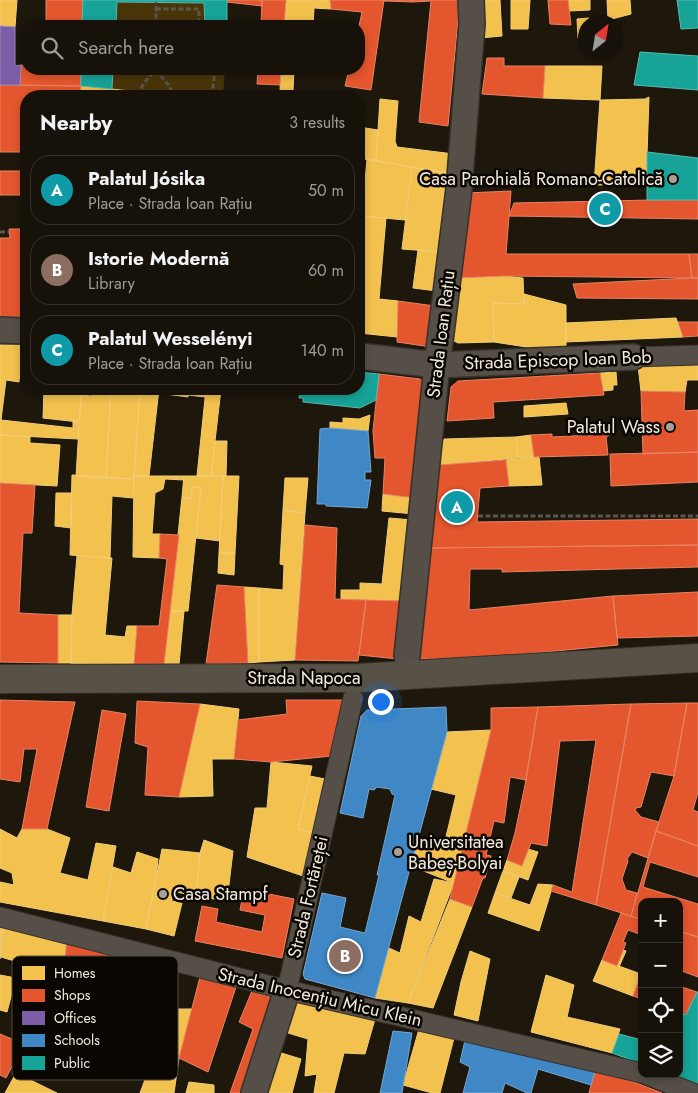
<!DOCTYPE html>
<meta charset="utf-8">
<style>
:root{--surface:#161109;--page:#231f17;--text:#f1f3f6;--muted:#9e9d9c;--line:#35312a;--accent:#7c3aed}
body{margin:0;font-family:Jost,sans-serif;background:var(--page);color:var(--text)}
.controls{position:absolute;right:15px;bottom:15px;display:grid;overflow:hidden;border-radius:10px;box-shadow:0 2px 8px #0003}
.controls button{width:45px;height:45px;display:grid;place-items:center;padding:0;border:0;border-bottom:1px solid var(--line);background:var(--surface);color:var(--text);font:25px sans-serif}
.compass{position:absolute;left:578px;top:15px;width:45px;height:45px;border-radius:50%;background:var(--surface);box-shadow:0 2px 8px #0003;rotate:30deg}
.you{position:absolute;left:380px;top:701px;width:18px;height:18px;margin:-12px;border:4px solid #fff;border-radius:50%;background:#1a73e8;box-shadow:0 0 0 8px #1a73e833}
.badge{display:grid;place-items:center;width:32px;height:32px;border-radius:50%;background:var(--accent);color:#fff;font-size:16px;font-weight:700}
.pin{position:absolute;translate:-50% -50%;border:2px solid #fff;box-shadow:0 1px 5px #0006}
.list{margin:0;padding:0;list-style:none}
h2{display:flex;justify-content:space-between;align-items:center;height:65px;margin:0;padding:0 20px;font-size:21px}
h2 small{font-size:16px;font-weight:400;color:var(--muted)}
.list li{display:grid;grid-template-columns:32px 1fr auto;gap:15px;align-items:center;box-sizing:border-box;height:70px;margin:0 10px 10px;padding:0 10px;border:1px solid var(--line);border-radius:20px}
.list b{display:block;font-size:19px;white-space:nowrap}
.list p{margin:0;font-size:16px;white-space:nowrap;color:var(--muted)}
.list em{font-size:16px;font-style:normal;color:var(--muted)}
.icon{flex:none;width:28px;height:28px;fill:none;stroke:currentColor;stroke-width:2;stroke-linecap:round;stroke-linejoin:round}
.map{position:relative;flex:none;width:698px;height:1093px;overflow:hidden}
.search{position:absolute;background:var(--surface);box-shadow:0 2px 8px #0003;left:20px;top:20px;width:345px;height:55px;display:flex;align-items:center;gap:12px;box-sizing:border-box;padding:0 18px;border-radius:20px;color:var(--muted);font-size:19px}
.panel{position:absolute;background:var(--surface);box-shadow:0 2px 8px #0003;left:20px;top:90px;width:345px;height:305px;border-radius:20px}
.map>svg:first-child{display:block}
.green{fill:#4a3509}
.homes{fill:#f2c14e;stroke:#f2ce79}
.shops{fill:#e4572e;stroke:#e88363}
.offices{fill:#7b5ea7;stroke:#9f88b8}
.schools{fill:#3f88c5;stroke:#75a6cc}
.public{fill:#17a398;stroke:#59b9ad}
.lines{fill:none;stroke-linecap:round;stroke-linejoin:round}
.pedestrian-casing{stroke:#36312a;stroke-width:21}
.minor-casing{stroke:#36312a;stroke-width:28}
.primary-casing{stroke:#36312a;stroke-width:30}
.path{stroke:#5b564e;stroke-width:3;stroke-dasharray:5 2.5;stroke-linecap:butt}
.pedestrian{stroke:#554f47;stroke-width:19}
.minor{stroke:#554f47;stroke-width:25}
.primary{stroke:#585145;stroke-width:28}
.poi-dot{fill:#a8a194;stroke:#0a0601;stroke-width:2}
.labels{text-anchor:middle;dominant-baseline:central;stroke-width:5;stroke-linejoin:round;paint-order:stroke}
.poi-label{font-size:18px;fill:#f3ebde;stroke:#0a0601;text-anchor:end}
.street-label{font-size:18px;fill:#f3ebde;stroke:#0a0601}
.key{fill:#0a0601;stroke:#504b43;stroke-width:1}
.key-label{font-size:14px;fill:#f3ebde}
</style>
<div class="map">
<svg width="698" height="1093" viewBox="0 0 698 1093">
<rect width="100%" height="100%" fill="#1e170c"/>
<path class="green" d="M 117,2 L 204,3 L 205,26 L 116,26 Z
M 113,69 L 225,69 L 223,96 L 131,96 L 131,91 L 112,89 Z"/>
<path class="homes" d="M 0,0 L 17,0 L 15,27 L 0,26 Z
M 286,0 L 330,0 L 331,9 L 314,8 L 313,26 L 284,26 Z
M 478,0 L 500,0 L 502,36 L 480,38 Z
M 511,0 L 530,0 L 528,29 L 511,29 Z
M 568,0 L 590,0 L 590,10 L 569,11 Z
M 607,0 L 630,0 L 631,14 L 608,20 Z
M 589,18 L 589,22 L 586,22 L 586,37 L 578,38 L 577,19 Z
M 545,66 L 602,66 L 600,100 L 543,98 Z
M 281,69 L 294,69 L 293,91 L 280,91 Z
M 81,86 L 131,91 L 131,96 L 80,96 Z
M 326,94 L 347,96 L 326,96 Z
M 649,97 L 646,184 L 594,185 L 600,100 L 645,99 Z
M 380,99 L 398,101 L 395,141 L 397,147 L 454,154 L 452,174 L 376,161 Z
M 359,127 L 378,130 L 376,161 L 359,158 Z
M 367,159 L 412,167 L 405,220 L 362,216 Z
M 412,167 L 452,174 L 442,252 L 402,249 Z
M 362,216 L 386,218 L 379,299 L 398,301 L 397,337 L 359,333 L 359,253 Z
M 418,250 L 442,252 L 437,291 L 413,288 Z
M 23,269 L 26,269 L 26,317 L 23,317 Z
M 504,276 L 523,278 L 524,304 L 493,303 L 494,342 L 458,343 L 452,340 L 456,278 Z
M 524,294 L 566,305 L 566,353 L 494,342 L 493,303 L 524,304 Z
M 676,318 L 683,337 L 566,342 L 566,323 Z
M 23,341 L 26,341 L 25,371 L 20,371 L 19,382 L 6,380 L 1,420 L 73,428 L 73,421 L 79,422 L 78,439 L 0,435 L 0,345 L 21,345 Z
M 698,364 L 698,380 L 687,380 L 685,392 L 641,391 L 638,366 Z
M 616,372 L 617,385 L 613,385 L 613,390 L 603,391 L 600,373 Z
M 44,389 L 82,389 L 79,422 L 43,418 Z
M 92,389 L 111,389 L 106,478 L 76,476 L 81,395 L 92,396 Z
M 111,389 L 140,389 L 134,479 L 106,478 Z
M 140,389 L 159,389 L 149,476 L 134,476 Z
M 159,389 L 206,389 L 205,397 L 188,395 L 188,397 L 158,393 Z
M 206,389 L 221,389 L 215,441 L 211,476 L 197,476 Z
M 566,403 L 568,414 L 524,417 L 524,406 Z
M 370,415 L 368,431 L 330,428 L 330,422 L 343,423 L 343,418 L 359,419 Z
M 0,435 L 30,437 L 30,443 L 60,445 L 57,486 L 0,483 Z
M 531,435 L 534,457 L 518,458 L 516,437 Z
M 516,437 L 518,458 L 439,465 L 444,439 Z
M 215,441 L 227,441 L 226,476 L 211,476 Z
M 539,457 L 542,485 L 509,486 L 506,460 Z
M 72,475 L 134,479 L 133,498 L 112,496 L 110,558 L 70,555 Z
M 134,476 L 184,476 L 184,480 L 165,479 L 163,489 L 155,493 L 152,534 L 160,534 L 159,558 L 133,557 Z
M 184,476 L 223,476 L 220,541 L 196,538 L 201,488 L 192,487 L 191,499 L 182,497 Z
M 223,476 L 239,476 L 235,553 L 219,553 Z
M 285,478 L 308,478 L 305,513 L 283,510 Z
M 192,487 L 201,488 L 188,611 L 170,611 L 182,497 L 191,499 Z
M 56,493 L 72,493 L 71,528 L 55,526 Z
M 383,494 L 416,498 L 414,514 L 382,511 Z
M 283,510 L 305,513 L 295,660 L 259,662 L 259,588 L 283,590 L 284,565 L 280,564 Z
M 389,518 L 413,520 L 404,601 L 341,599 L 341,590 L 360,590 L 360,583 L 382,584 Z
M 219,553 L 235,553 L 234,575 L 218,573 Z
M 77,556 L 112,558 L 105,635 L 125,637 L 127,626 L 137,626 L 134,664 L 71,664 L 72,615 Z
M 244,587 L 259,588 L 259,662 L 248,663 Z
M 170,611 L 184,611 L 179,664 L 164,664 Z
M 58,615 L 72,615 L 71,663 L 58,663 Z
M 200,704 L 239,709 L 234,759 L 212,759 L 213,796 L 179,797 Z
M 491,730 L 454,883 L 411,866 L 418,838 L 444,845 L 456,795 L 431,789 L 447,732 Z
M 271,762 L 312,766 L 298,829 L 312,832 L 303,876 L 247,857 L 255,808 L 267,808 Z
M 310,776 L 325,779 L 312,832 L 298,829 Z
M 0,829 L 17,838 L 22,829 L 47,829 L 70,838 L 60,873 L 88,880 L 96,843 L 116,846 L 103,921 L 0,902 L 0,882 L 14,885 L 12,873 L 0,868 Z
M 204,840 L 233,851 L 227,901 L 196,896 L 200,853 Z
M 162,849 L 200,853 L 196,896 L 172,891 L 172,901 L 182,903 L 174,936 L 146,929 Z
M 528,849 L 538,852 L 528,880 L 503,871 L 507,860 L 522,866 Z
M 137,852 L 158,859 L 156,880 L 146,929 L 103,921 L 113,867 L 131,873 Z
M 503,871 L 519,877 L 511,898 L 495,893 Z
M 434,879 L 454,883 L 408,1003 L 375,998 L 389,948 L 400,953 L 409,916 L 421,922 Z
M 538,884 L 553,885 L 539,931 L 488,913 L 495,893 L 530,905 Z
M 450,899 L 472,907 L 433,1008 L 408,1003 Z
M 0,926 L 3,926 L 0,959 Z
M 3,926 L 67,941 L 61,988 L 36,982 L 38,968 L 1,957 Z
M 623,950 L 626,951 L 619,967 L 617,966 Z
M 470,951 L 490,959 L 478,1021 L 454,1015 L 461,982 Z
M 602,960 L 641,974 L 633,996 L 593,981 Z
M 0,975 L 16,978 L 7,1012 L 0,1010 Z
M 546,975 L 574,985 L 567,1017 L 620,1029 L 612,1053 L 531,1032 Z
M 297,1003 L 375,1019 L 365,1054 L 344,1053 L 334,1093 L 314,1093 L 317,1074 L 305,1076 L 308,1039 L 288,1033 Z
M 163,1009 L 192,1009 L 179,1058 L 174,1093 L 140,1093 L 146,1077 Z
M 419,1029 L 454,1038 L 440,1093 L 432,1093 L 403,1085 Z
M 278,1052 L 301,1059 L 292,1093 L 266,1093 Z
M 16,1073 L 57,1093 L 5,1093 Z
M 189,1082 L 214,1085 L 214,1093 L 186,1093 Z"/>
<path class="shops" d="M 46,0 L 83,0 L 82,26 L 46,26 Z
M 227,0 L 262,0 L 262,6 L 227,2 Z
M 262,0 L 286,0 L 284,26 L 261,26 Z
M 330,0 L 384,0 L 371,90 L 345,86 L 349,69 L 359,69 L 359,26 L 362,12 L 331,9 Z
M 384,0 L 412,0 L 413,2 L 384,1 Z
M 412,0 L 460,0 L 448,126 L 419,122 L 431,1 L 413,2 Z
M 548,0 L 568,0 L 571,25 L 550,24 Z
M 487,58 L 504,58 L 504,66 L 545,66 L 543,98 L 482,94 Z
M 21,65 L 26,65 L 26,69 L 81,69 L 81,86 L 20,85 Z
M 258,69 L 281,69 L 280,85 L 257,84 Z
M 0,85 L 81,86 L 80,96 L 26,96 L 26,152 L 0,152 Z
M 0,171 L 26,171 L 26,195 L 0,195 Z
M 511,191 L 506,254 L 689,254 L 692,278 L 504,276 L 456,278 L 466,193 Z
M 698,199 L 698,219 L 509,216 L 514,203 Z
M 9,229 L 24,229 L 23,317 L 0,317 L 0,238 L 10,238 Z
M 689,254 L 698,254 L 698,278 L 692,278 Z
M 692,278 L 698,278 L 698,299 L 577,298 L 573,284 Z
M 398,301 L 435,306 L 431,347 L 397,342 Z
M 678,322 L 698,322 L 698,336 L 683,337 Z
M 600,373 L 604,395 L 493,402 L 494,418 L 447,421 L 451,387 L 458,381 Z
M 379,374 L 420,379 L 428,386 L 416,498 L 383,494 L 385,458 L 375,458 L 373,431 Z
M 641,391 L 685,392 L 684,411 L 698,410 L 698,452 L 643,454 Z
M 601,428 L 610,432 L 610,435 L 606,437 L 608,455 L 534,457 L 531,435 L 552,434 L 552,437 L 593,435 L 592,432 L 600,432 Z
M 698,452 L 698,482 L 611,486 L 610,454 Z
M 506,460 L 509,486 L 480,488 L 477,522 L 698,519 L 698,545 L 430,548 L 439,465 Z
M 0,483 L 35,485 L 32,533 L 23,533 L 19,613 L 58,615 L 58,663 L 0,662 Z
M 305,525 L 337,528 L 335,599 L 366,600 L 358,661 L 295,660 Z
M 160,534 L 179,535 L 164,664 L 134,664 L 137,626 L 159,626 L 167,559 L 159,558 Z
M 698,545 L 698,567 L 502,572 L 502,569 L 470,569 L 469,610 L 613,596 L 618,645 L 494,657 L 417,659 L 430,548 Z
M 217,585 L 244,587 L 248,663 L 206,664 Z
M 698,592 L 698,636 L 617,638 L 613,596 Z
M 366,600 L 404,601 L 398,659 L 359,655 Z
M 0,700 L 75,702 L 47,829 L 22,829 L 37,749 L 24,749 L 20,782 L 0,779 Z
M 286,700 L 344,700 L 332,756 L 271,762 L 234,759 L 238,720 L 287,714 Z
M 137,701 L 200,704 L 179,797 L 145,795 L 148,747 L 135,743 Z
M 687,703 L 698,703 L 698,792 L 693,810 L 698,812 L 698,846 L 656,831 L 674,776 Z
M 687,703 L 674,776 L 651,772 L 641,807 L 636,808 L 635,810 L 641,817 L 659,822 L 648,858 L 632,852 L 627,859 L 628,861 L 622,879 L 626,890 L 637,893 L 631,916 L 596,905 L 631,704 Z
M 631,704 L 596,905 L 551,891 L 553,885 L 572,892 L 596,740 L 560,741 L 547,846 L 531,843 L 522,866 L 507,860 L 515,833 L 525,785 L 538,707 Z
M 538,707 L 526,780 L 510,777 L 504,823 L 494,821 L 486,855 L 491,856 L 485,878 L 483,878 L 472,907 L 450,899 L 491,730 L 491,708 Z
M 102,710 L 126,714 L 109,811 L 86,807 Z
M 656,831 L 698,846 L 698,877 L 650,862 L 643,887 L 698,904 L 698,937 L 679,931 L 679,902 L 642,902 L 642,920 L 631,916 Z
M 244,889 L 294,899 L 282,958 L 195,941 L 202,906 L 218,909 L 216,922 L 262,932 L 265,915 L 240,910 Z
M 621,913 L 642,920 L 642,935 L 628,930 L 623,942 L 626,943 L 617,966 L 602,960 Z
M 679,931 L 698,937 L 698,977 L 679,970 L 679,955 L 683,946 L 679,944 Z
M 67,941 L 156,969 L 140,1024 L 121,1025 L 108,997 L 102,997 L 81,1067 L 61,1057 L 75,980 L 63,975 Z
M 641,974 L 642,974 L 642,999 L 633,996 Z
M 200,977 L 236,987 L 208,1072 L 179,1058 Z
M 679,986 L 697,992 L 686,1015 L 679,1013 Z
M 252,991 L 275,999 L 244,1093 L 230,1093 L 253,1029 L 239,1022 Z
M 0,1034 L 24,1044 L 6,1078 L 0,1075 Z
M 596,1067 L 662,1093 L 589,1093 Z"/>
<path class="offices" d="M 0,26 L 15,27 L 15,66 L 21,65 L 20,85 L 0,85 Z"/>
<path class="schools" d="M 330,428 L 368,431 L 371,472 L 365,472 L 365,480 L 371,480 L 367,508 L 326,506 L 326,504 L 317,504 L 320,429 Z
M 446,707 L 447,732 L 375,998 L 305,979 L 303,974 L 322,893 L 346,898 L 340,927 L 365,933 L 379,875 L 377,875 L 395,795 L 392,794 L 390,789 L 377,787 L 374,790 L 369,789 L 363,818 L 340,813 L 361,716 L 367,710 Z
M 393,1031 L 412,1033 L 402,1093 L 380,1093 Z
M 465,1040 L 596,1067 L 591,1085 L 538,1069 L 531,1093 L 527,1093 L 505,1083 L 502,1093 L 463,1093 L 470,1067 L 460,1062 Z"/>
<path class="public" d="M 83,0 L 227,0 L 227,26 L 205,26 L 204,3 L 117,2 L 116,26 L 82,26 Z
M 677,0 L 698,0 L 698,28 L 681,29 Z
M 640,52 L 698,56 L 698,90 L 634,85 Z
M 81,69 L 113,69 L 112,89 L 81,86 Z
M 647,152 L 698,158 L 698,200 L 647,200 Z
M 359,372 L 379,374 L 376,400 L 360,408 L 303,402 L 303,398 L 299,398 L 300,389 L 359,389 Z
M 697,992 L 698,992 L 698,1086 L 668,1074 L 679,1074 L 679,1025 L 684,1014 L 686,1015 Z
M 619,1034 L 642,1040 L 642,1064 L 612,1053 Z"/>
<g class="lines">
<g class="pedestrian-casing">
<path id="pedestrian" d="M 633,357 L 698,355
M 0,917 L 287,990 L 642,1073
M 287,990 L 353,698
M 645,1074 L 693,1093"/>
</g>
<g class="minor-casing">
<path id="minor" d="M 0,330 L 26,331
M 359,356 L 437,365 L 633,357
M 407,656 L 437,365 L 459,189 L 472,24 L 471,0
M 254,1093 L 287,990"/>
</g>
<g class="primary-casing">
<path id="primary" d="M 0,679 L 358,678 L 698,658"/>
</g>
<path class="path" d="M 156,9 L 199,9 L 199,26
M 156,26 L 156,2
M 154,72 C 165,78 169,85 174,96
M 140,96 C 140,86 147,79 154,72 L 154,69
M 212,96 L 215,69
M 0,232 L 9,232
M 478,516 L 698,516"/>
<use href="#pedestrian" class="pedestrian"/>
<use href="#minor" class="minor"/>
<use href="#primary" class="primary"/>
</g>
<g class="poi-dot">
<circle cx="673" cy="179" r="5"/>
<circle cx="670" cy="427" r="5"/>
<circle cx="398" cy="852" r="5"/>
<circle cx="163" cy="894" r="5"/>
</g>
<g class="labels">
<g class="poi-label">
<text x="663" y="179">Casa Parohială Romano-Catolică</text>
<text x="660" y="427">Palatul Wass</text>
<text x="408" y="842" text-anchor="start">Universitatea<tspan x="408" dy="21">Babeș-Bolyai</tspan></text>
<text x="173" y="894" text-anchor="start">Casa Stampf</text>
</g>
<g class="street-label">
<text transform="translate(441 334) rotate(-83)">Strada Ioan Rațiu</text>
<text transform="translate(558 360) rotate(-2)">Strada Episcop Ioan Bob</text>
<text x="304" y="678">Strada Napoca</text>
<text transform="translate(308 897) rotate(-77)">Strada Fortăreței</text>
<text transform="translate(320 997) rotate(13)">Strada Inocențiu Micu Klein</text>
</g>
</g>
<rect x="12" y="956" width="166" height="124" rx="8" class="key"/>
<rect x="22" y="966" width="23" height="14" fill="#f2c14e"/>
<rect x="22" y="989" width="23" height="13" fill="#e4572e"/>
<rect x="22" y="1011" width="23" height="14" fill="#7b5ea7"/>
<rect x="22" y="1034" width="23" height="13" fill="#3f88c5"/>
<rect x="22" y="1056" width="23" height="14" fill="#17a398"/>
<g class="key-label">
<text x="54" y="978">Homes</text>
<text x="54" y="1000">Shops</text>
<text x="54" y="1023">Offices</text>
<text x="54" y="1045">Schools</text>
<text x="54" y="1068">Public</text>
</g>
</svg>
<div class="controls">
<button>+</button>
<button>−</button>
<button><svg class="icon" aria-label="locate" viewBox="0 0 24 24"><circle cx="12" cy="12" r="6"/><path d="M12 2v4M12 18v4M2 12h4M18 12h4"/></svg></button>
<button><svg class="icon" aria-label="layers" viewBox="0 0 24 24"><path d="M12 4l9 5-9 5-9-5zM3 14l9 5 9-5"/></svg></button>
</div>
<svg class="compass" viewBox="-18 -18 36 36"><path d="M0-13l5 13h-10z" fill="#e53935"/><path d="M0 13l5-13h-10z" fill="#9e9d9c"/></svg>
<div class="you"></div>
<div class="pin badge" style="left:457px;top:507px;background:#0f9aa8">A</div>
<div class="pin badge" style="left:345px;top:956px;background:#8d6e63">B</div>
<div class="pin badge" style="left:605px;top:209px;background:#0f9aa8">C</div>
<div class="search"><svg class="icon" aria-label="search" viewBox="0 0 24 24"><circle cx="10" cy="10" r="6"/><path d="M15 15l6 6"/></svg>Search here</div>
<section class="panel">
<h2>Nearby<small>3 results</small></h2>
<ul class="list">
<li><span class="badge" style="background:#0f9aa8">A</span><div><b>Palatul Jósika</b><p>Place · Strada Ioan Rațiu</p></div><em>50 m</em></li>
<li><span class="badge" style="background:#8d6e63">B</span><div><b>Istorie Modernă</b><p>Library</p></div><em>60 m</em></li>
<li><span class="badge" style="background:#0f9aa8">C</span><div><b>Palatul Wesselényi</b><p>Place · Strada Ioan Rațiu</p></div><em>140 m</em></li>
</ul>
</section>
</div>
